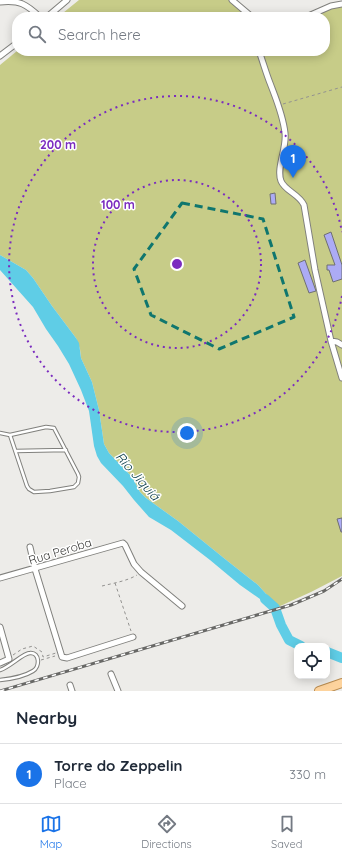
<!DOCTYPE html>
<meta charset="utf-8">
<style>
:root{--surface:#fff;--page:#f2f2f3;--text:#1f2937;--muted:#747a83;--line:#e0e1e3;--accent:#1a73e8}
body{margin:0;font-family:Quicksand,sans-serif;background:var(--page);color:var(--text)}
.controls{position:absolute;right:12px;bottom:12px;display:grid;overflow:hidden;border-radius:8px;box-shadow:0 2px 10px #0003}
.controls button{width:36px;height:36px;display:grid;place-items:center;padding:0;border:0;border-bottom:1px solid var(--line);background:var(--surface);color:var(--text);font:20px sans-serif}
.you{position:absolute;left:187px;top:433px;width:14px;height:14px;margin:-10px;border:3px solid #fff;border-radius:50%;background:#1a73e8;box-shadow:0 0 0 6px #1a73e833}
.badge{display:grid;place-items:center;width:26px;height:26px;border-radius:50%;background:var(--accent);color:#fff;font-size:13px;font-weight:700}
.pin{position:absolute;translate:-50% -33px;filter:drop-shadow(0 1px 2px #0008)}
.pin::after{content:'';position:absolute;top:21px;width:14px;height:12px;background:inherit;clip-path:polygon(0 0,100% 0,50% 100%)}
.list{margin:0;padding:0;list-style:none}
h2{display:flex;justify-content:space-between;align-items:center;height:52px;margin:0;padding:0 16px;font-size:17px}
h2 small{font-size:13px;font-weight:400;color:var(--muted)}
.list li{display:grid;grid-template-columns:26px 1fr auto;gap:12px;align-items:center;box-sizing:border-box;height:60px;padding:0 16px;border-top:1px solid var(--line)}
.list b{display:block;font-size:15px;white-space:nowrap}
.list p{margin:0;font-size:13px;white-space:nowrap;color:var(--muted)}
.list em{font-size:13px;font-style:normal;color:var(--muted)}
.icon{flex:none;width:22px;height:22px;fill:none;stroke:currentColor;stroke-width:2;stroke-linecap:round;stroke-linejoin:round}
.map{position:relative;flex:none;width:342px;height:691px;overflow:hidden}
.search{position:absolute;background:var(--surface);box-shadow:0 2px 10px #0003;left:12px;right:12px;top:12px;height:44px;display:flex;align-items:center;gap:10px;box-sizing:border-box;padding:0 14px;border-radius:16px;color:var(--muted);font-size:15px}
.sheet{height:112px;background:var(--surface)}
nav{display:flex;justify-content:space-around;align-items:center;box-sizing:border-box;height:56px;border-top:1px solid var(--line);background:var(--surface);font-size:11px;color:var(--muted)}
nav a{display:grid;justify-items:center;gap:2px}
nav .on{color:var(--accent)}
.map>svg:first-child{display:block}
.green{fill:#c7cc88}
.water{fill:#5fcde6}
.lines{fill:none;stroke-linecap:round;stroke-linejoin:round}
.river{stroke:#5fcde6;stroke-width:10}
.building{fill:#acabf5;stroke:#6f6f72}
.lane-casing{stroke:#80807d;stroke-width:4.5}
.street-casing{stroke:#80807d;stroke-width:7}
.primary-casing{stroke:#b88b4f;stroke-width:10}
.path{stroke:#939290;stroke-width:1;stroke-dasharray:3 3;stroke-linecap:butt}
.lane{stroke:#fff;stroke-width:2.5}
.street{stroke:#fff;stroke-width:5}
.primary{stroke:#fdd39d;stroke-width:8}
.rail-casing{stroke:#686866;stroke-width:3}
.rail{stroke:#fff;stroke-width:1.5;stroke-dasharray:4.5;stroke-linecap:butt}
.marked{fill:none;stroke:#0f766e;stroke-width:3;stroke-dasharray:8 5;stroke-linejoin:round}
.ring{fill:none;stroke:#7b2cbf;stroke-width:2;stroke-dasharray:2 4}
.labels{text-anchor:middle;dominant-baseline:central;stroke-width:3;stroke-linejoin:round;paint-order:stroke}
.street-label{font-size:12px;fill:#3c3c3a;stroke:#fff}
.water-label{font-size:13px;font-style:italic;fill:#0d404b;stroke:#fff}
.centre{fill:#7b2cbf;stroke:#fff;stroke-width:2}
.ring-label{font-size:12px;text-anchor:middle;font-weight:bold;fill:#7b2cbf;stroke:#fff;stroke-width:3;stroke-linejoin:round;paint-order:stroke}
</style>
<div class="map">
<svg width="342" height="691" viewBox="0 0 342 691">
<rect width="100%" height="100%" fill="#edece9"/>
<path class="green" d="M 79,0 L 233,0 L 254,17 L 58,17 Z
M 337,5 L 342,7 L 342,576 L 311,592 L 278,607 L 258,585 L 225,559 L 178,521 L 146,498 L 140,492 L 132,477 L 109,453 L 104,444 L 99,410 L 92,382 L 81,358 L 80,349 L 76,338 L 52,306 L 33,278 L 26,270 L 0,255 L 0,65 L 17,51 L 325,51 L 325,17 L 314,17 Z"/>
<path class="water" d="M 0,255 L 26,270 L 33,278 L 52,306 L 76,338 L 79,343 L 81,358 L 92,382 L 99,410 L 104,444 L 109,453 L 132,477 L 140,492 L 146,498 L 178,521 L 225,559 L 258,585 L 278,607 L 273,609 L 260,599 L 240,585 L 210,560 L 171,530 L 149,517 L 134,500 L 123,486 L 101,463 L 97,456 L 94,446 L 89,411 L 81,390 L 69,364 L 58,346 L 46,329 L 33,307 L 0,270 Z"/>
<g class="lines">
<path class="river" d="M 265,599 L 275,608 L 281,625 L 289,640 L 301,646
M 327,652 L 342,658"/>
</g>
<path class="building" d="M 275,193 L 276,204 L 271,204 L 270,194 Z
M 331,232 L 342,265 L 342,279 L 333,282 L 329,270 L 327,270 L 327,265 L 335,265 L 324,235 Z
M 305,260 L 316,291 L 309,293 L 298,263 Z
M 342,518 L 342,532 L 341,532 L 337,519 Z"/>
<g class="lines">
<g class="lane-casing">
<path id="lane" d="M 0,433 L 10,435 L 46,427 L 54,428 L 78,474 L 79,477 L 78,483 L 74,487 L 50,491 L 34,492 L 29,489 L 27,486 L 10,435
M 16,451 L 66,450
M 0,670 C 10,667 23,653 30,653 C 40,652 40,667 33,671 C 25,676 10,679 0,680"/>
</g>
<g class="street-casing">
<path id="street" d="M 232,0 L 252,17
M 0,2 C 20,0 26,4 40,17
M 47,17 L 67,0
M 306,17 L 331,6 L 342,4
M 259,51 C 263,62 266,73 270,83 C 276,99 283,115 285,133 C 287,148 276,168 281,181 C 285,191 299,194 304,205 L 315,270 L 331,341 L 342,378
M 0,56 L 17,43
M 331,341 L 337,342 L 342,345
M 30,547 L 35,569 L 62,657 L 67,658 L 133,637
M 0,578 L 123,543 L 125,545 L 134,564 L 141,572 L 182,606
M 0,627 L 9,659 L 0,663
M 111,674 L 118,691
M 70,685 L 72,691"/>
</g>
<g class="primary-casing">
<path id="primary" d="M 319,691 L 342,683"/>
</g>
<path class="path" d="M 283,104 L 342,87
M 115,583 L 131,631
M 102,586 C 114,583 127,581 137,575
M 13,655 L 22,649 L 33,646 L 42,652 L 43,657 L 56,653
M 41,660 L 55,656"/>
<use href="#lane" class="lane"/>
<use href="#street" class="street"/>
<use href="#primary" class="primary"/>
<g class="rail-casing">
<path id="rail" d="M 0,691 L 291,605 L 324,591 L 342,579"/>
</g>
<use href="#rail" class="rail"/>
</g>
<path class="marked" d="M 182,203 L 263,219 L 294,317 L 219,349 L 151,315 L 134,269 Z"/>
<g class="ring">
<circle cx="177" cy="264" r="84"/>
<path d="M342 296A168 168 0 1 1 342 232"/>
</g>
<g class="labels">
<g class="street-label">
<text transform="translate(60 551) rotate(-17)">Rua Peroba</text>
</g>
<g class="water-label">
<text transform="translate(138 476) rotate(49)">Rio Jiquiá</text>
</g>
</g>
<circle cx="177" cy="264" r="6" class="centre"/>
<g class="ring-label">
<text x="58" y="149">200 m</text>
<text x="118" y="209">100 m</text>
</g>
</svg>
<div class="controls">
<button><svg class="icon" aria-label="locate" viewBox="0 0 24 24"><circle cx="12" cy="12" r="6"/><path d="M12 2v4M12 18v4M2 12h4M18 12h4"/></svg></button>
</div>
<div class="you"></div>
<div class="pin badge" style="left:293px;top:178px">1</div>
<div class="search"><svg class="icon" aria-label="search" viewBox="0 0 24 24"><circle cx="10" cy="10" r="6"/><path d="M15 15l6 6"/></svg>Search here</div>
</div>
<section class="sheet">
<h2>Nearby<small></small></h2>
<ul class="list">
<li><span class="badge">1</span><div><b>Torre do Zeppelin</b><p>Place</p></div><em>330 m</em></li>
</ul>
</section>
<nav>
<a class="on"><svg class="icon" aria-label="map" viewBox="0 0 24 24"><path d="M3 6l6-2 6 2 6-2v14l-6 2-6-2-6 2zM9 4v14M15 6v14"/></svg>Map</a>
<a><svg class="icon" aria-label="directions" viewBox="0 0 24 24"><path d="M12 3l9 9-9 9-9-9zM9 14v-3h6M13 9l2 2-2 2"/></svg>Directions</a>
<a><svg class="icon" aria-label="saved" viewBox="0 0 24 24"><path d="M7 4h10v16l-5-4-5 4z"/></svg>Saved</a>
</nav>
